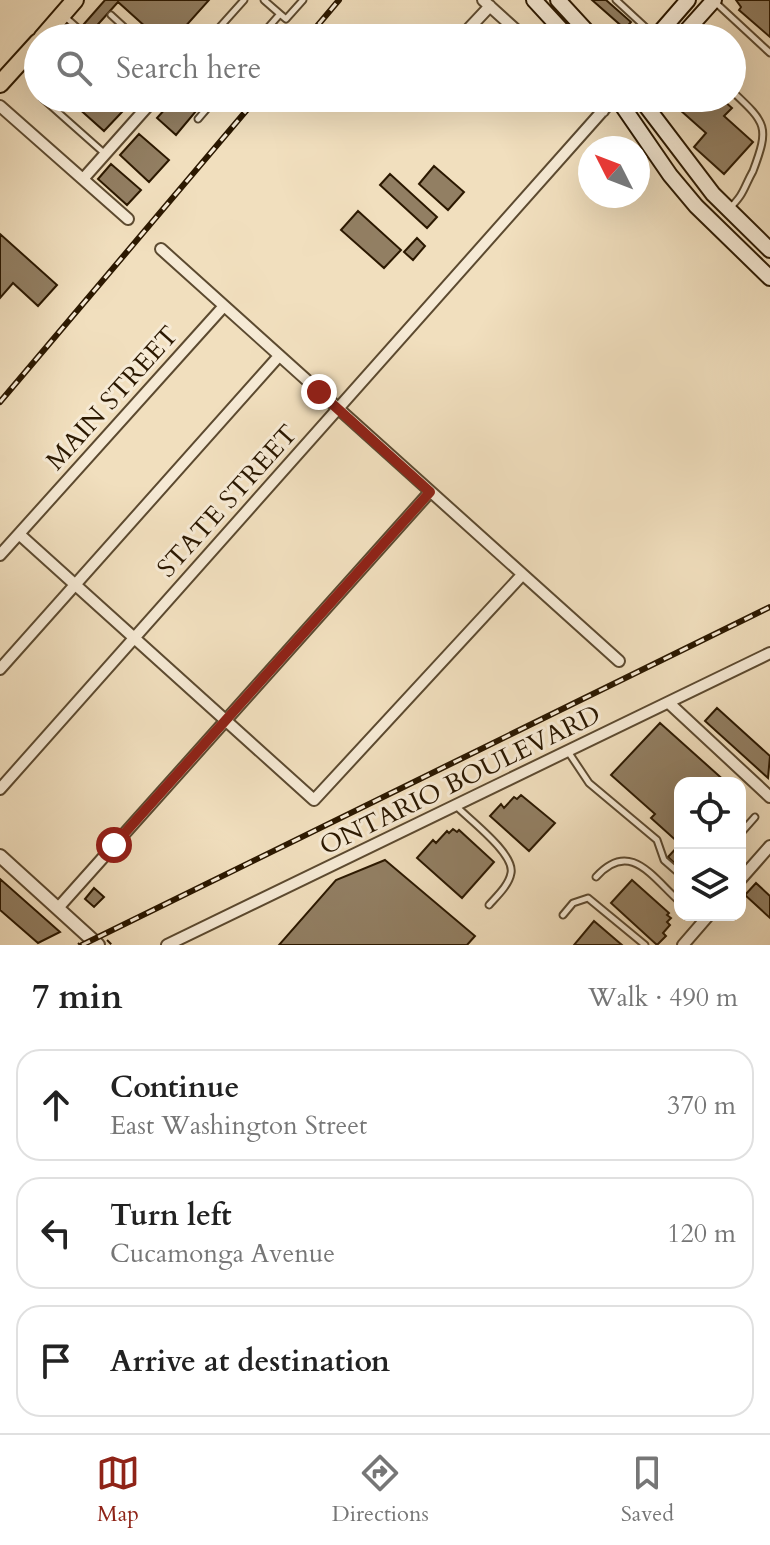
<!DOCTYPE html>
<meta charset="utf-8">
<style>
:root{--surface:#fff;--page:#f2f2f2;--text:#222;--muted:#767676;--line:#e0e0e0;--accent:#8f2418}
body{margin:0;font-family:Cardo,serif;background:var(--page);color:var(--text)}
.controls{position:absolute;right:24px;bottom:24px;display:grid;overflow:hidden;border-radius:16px;box-shadow:0 8px 32px #0002}
.controls button{width:72px;height:72px;display:grid;place-items:center;padding:0;border:0;border-bottom:2px solid var(--line);background:var(--surface);color:var(--text);font:40px sans-serif}
.compass{position:absolute;left:578px;top:136px;width:72px;height:72px;border-radius:50%;background:var(--surface);box-shadow:0 8px 32px #0002;rotate:312deg}
.stop{position:absolute;width:24px;height:24px;margin:-18px;border:6px solid #8f2418;border-radius:50%;background:#fff}
.stop.end{background:#8f2418;border-color:#fff;box-shadow:0 2px 8px #0008}
.list{margin:0;padding:0;list-style:none}
h2{display:flex;justify-content:space-between;align-items:center;height:104px;margin:0;padding:0 32px;font-size:34px}
h2 small{font-size:26px;font-weight:400;color:var(--muted)}
.list li{display:grid;grid-template-columns:52px 1fr auto;gap:24px;align-items:center;box-sizing:border-box;height:112px;margin:0 16px 16px;padding:0 16px;border:2px solid var(--line);border-radius:24px}
.list b{display:block;font-size:30px;white-space:nowrap}
.list p{margin:0;font-size:26px;white-space:nowrap;color:var(--muted)}
.list em{font-size:26px;font-style:normal;color:var(--muted)}
.icon{flex:none;width:44px;height:44px;fill:none;stroke:currentColor;stroke-width:2;stroke-linecap:round;stroke-linejoin:round}
.map{position:relative;flex:none;width:770px;height:945px;overflow:hidden}
.search{position:absolute;background:var(--surface);box-shadow:0 8px 32px #0002;left:24px;right:24px;top:24px;height:88px;display:flex;align-items:center;gap:20px;box-sizing:border-box;padding:0 28px;border-radius:44px;color:var(--muted);font-size:30px}
.sheet{height:488px;background:var(--surface)}
nav{display:flex;justify-content:space-around;align-items:center;box-sizing:border-box;height:112px;border-top:2px solid var(--line);background:var(--surface);font-size:22px;color:var(--muted)}
nav a{display:grid;justify-items:center;gap:4px}
nav .on{color:var(--accent)}
.map>svg:first-child{display:block}
.building{fill:#927f63;stroke:#2b1800;stroke-width:2}
.lines{fill:none;stroke-linecap:round;stroke-linejoin:round}
.service-casing{stroke:#5c4a30;stroke-width:9}
.minor-casing{stroke:#5c4a30;stroke-width:14}
.tertiary-casing{stroke:#5c4a30;stroke-width:16}
.secondary-casing{stroke:#2b1800;stroke-width:18}
.primary-casing{stroke:#2b1800;stroke-width:20}
.path{stroke:#2b1800;stroke-width:2;stroke-dasharray:6 4;stroke-linecap:butt}
.service{stroke:#f6ead5;stroke-width:5}
.minor{stroke:#f6ead5;stroke-width:10}
.tertiary{stroke:#f6ead5;stroke-width:12}
.secondary{stroke:#f6ead5;stroke-width:14}
.primary{stroke:#f1dfbe;stroke-width:16}
.rail-casing{stroke:#2b1800;stroke-width:6}
.rail{stroke:#f6ead5;stroke-width:3;stroke-dasharray:9;stroke-linecap:butt}
.route{stroke:#8f2418;stroke-width:10}
.labels{text-anchor:middle;dominant-baseline:central;stroke-width:6;stroke-linejoin:round;paint-order:stroke}
.street-label{font-size:26px;fill:#2b1800;stroke:#f6ead5}
</style>
<div class="map">
<svg width="770" height="945" viewBox="0 0 770 945">
<rect width="100%" height="100%" fill="#f1dfbe"/>
<filter id="stains"><feTurbulence type="fractalNoise" baseFrequency=".0025" numOctaves="4"/><feColorMatrix values="0 0 0 0 .2 0 0 0 0 .09 0 0 0 0 .02 0 0 0 .5 -.17"/></filter>
<radialGradient id="worn" r=".72"><stop offset=".6" stop-color="#630" stop-opacity="0"/><stop offset="1" stop-color="#630" stop-opacity=".3"/></radialGradient>
<path class="building" d="M 105,0 L 209,0 L 175,38 L 158,38 L 118,2 L 92,31 L 84,24 Z
M 592,0 L 606,0 L 631,22 L 625,29 Z
M 736,0 L 770,0 L 770,37 L 739,10 L 741,7 Z
M 67,98 L 115,98 L 112,102 L 122,112 L 104,131 Z
M 175,98 L 207,98 L 176,135 L 157,118 Z
M 672,98 L 704,98 L 717,106 L 723,100 L 732,108 L 724,116 L 753,142 L 724,174 L 694,147 L 706,133 L 670,101 Z
M 139,134 L 169,160 L 149,182 L 120,155 Z
M 111,164 L 141,190 L 127,205 L 98,179 Z
M 434,166 L 464,192 L 448,210 L 419,184 Z
M 390,174 L 437,217 L 427,228 L 380,185 Z
M 358,211 L 401,250 L 384,268 L 341,230 Z
M 0,234 L 57,285 L 38,306 L 13,283 L 0,298 Z
M 417,238 L 425,246 L 413,260 L 404,252 Z
M 717,708 L 770,756 L 768,778 L 705,721 Z
M 660,723 L 727,783 L 680,783 L 680,868 L 668,857 L 680,844 L 651,818 L 655,814 L 611,775 Z
M 521,795 L 555,823 L 529,851 L 490,816 L 501,804 L 504,808 L 514,797 L 517,799 Z
M 453,829 L 457,832 L 459,830 L 494,862 L 462,898 L 417,858 L 433,840 L 436,843 L 447,831 L 449,833 Z
M 385,860 L 475,936 L 467,945 L 279,945 L 336,880 Z
M 0,879 L 60,932 L 38,943 L 0,910 Z
M 632,880 L 669,913 L 667,915 L 671,918 L 667,922 L 670,925 L 663,933 L 666,936 L 657,945 L 611,903 Z
M 756,883 L 770,896 L 770,918 L 745,895 Z
M 94,888 L 104,897 L 94,907 L 85,899 Z
M 594,921 L 622,945 L 574,945 Z"/>
<g class="lines">
<g class="service-casing">
<path id="service" d="M 616,0 L 655,36
M 715,2 L 770,53
M 280,14 L 286,19 L 303,0
M 63,15 L 89,38
M 111,15 L 136,38
M 210,38 L 244,0
M 259,38 L 280,14 L 264,0
M 42,98 L 104,153
M 198,119 L 216,98
M 729,209 C 745,193 743,189 753,171 C 770,126 766,123 732,91
M 569,753 L 589,783 L 657,840 L 664,860 L 680,874
M 456,806 C 470,820 515,854 511,873 C 509,885 497,896 489,905
M 740,834 L 755,817
M 596,877 C 630,839 652,877 680,902
M 563,915 L 573,903 L 588,898 L 645,945"/>
</g>
<g class="minor-casing">
<path id="minor" d="M 483,0 L 525,38
M 460,38 L 490,6
M 589,98 L 603,111
M 0,106 L 128,219
M 83,179 L 155,98
M 161,249 L 619,661
M 19,534 L 314,800 L 522,575
M 0,555 L 224,306
M 0,669 L 279,356
M 670,704 L 770,797
M 0,789 L 614,98
M 740,880 L 770,846
M 58,908 L 430,492
M 167,945 L 770,653
M 683,945 L 709,915"/>
</g>
<g class="tertiary-casing">
<path id="tertiary" d="M 0,856 L 98,945"/>
</g>
<g class="secondary-casing">
<path id="secondary" d="M 534,0 L 569,38
M 558,0 L 593,38
M 655,38 L 688,0
M 680,38 L 714,0
M 617,98 L 670,175 L 696,206 L 770,278
M 640,98 L 713,194 L 770,250"/>
</g>
<g class="primary-casing">
<path id="primary" d="M 42,38 L 75,0
M 0,84 L 38,42"/>
</g>
<path class="path" d="M 107,940 L 112,945
M 78,943 L 80,945"/>
<use href="#service" class="service"/>
<use href="#minor" class="minor"/>
<use href="#tertiary" class="tertiary"/>
<use href="#secondary" class="secondary"/>
<use href="#primary" class="primary"/>
<g class="rail-casing">
<path id="rail" d="M 307,38 L 339,0
M 0,402 L 257,98
M 82,945 L 770,607"/>
</g>
<use href="#rail" class="rail"/>
</g>
<g class="lines">
<path class="route" d="M 114,845 L 430,492 L 319,392"/>
</g>
<g class="labels">
<g class="street-label">
<text transform="translate(112 398) rotate(-48)">MAIN STREET</text>
<text transform="translate(227 501) rotate(-48)">STATE STREET</text>
<text transform="translate(460 780) rotate(-26)">ONTARIO BOULEVARD</text>
</g>
</g>
<rect width="100%" height="100%" filter="url(#stains)"/>
<rect width="100%" height="100%" fill="url(#worn)"/>
</svg>
<div class="controls">
<button><svg class="icon" aria-label="locate" viewBox="0 0 24 24"><circle cx="12" cy="12" r="6"/><path d="M12 2v4M12 18v4M2 12h4M18 12h4"/></svg></button>
<button><svg class="icon" aria-label="layers" viewBox="0 0 24 24"><path d="M12 4l9 5-9 5-9-5zM3 14l9 5 9-5"/></svg></button>
</div>
<svg class="compass" viewBox="-18 -18 36 36"><path d="M0-13l5 13h-10z" fill="#e53935"/><path d="M0 13l5-13h-10z" fill="#767676"/></svg>
<div class="stop" style="left:114px;top:845px"></div>
<div class="stop end" style="left:319px;top:392px"></div>
<div class="search"><svg class="icon" aria-label="search" viewBox="0 0 24 24"><circle cx="10" cy="10" r="6"/><path d="M15 15l6 6"/></svg>Search here</div>
</div>
<section class="sheet">
<h2>7 min<small>Walk · 490 m</small></h2>
<ul class="list">
<li><svg class="icon" aria-label="ahead" viewBox="0 0 24 24"><path d="M12 20V5M6 11l6-6 6 6"/></svg><div><b>Continue</b><p>East Washington Street</p></div><em>370 m</em></li>
<li><svg class="icon" aria-label="left" viewBox="0 0 24 24"><path d="M17 20v-9H6M10 6l-5 5 5 5"/></svg><div><b>Turn left</b><p>Cucamonga Avenue</p></div><em>120 m</em></li>
<li><svg class="icon" aria-label="arrive" viewBox="0 0 24 24"><path d="M6 21V4h12l-3 4 3 4H6"/></svg><div><b>Arrive at destination</b></div></li>
</ul>
</section>
<nav>
<a class="on"><svg class="icon" aria-label="map" viewBox="0 0 24 24"><path d="M3 6l6-2 6 2 6-2v14l-6 2-6-2-6 2zM9 4v14M15 6v14"/></svg>Map</a>
<a><svg class="icon" aria-label="directions" viewBox="0 0 24 24"><path d="M12 3l9 9-9 9-9-9zM9 14v-3h6M13 9l2 2-2 2"/></svg>Directions</a>
<a><svg class="icon" aria-label="saved" viewBox="0 0 24 24"><path d="M7 4h10v16l-5-4-5 4z"/></svg>Saved</a>
</nav>
